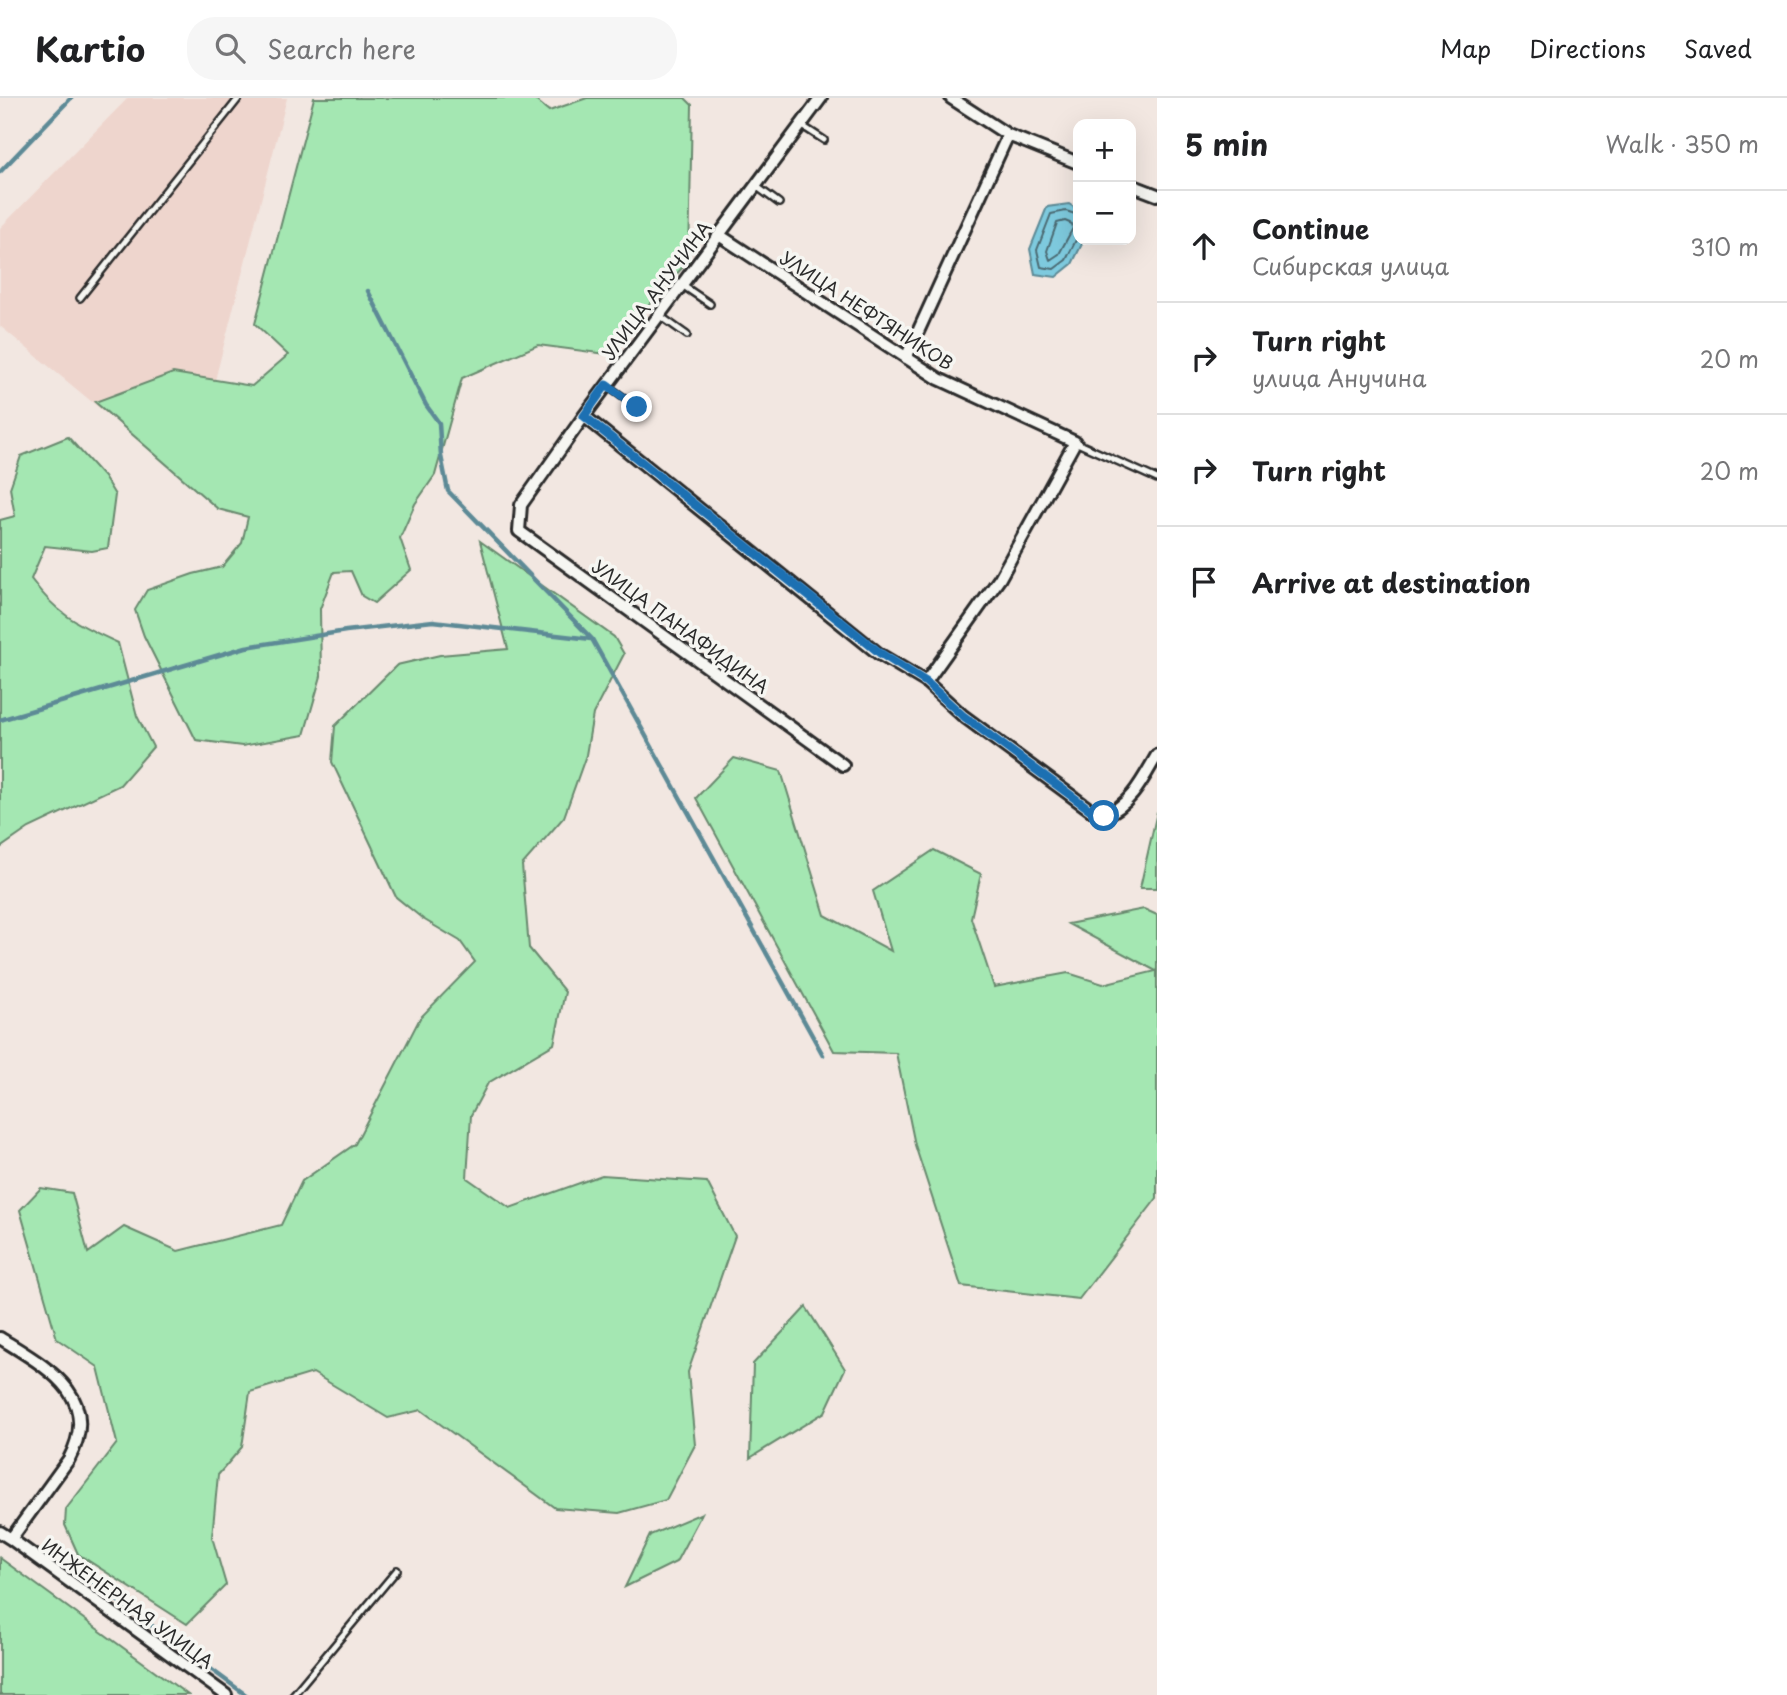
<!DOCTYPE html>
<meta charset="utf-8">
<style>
:root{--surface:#fff;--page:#f6f6f6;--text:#202124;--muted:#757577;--line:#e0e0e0}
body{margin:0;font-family:"Playpen Sans",sans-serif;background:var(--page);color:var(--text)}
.controls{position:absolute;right:21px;top:21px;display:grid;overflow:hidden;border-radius:14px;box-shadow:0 7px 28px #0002}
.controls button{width:63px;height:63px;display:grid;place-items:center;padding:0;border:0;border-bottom:2px solid var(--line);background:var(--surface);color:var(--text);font:35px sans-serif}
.stop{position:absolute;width:21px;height:21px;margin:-16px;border:5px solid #1f6fb2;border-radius:50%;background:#fff}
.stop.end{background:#1f6fb2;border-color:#fff;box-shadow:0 2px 7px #0008}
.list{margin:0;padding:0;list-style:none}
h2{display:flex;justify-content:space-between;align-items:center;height:91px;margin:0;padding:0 28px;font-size:30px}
h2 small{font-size:23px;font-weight:400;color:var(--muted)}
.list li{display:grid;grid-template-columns:46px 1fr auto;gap:21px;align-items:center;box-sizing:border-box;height:112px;padding:0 28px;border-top:2px solid var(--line)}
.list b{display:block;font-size:26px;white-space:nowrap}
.list p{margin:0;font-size:23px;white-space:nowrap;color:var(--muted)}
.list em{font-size:23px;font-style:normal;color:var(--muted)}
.icon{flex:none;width:38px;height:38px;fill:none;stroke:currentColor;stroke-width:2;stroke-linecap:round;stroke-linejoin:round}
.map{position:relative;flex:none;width:1157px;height:1597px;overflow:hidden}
header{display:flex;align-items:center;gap:42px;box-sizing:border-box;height:98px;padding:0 35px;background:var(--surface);border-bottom:2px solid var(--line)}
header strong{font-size:33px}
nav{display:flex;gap:38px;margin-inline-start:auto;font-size:24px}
.search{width:490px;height:63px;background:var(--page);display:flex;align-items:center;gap:18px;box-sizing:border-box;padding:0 24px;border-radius:28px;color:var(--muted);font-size:26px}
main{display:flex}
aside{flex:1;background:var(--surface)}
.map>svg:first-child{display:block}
.built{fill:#eed5cd}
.green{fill:#a4e7b2;stroke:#68896e;stroke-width:2}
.water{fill:#7ecade;stroke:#5d8a96;stroke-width:2}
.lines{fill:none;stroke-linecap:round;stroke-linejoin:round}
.shore{stroke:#4c6b73;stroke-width:2}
.stream{stroke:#5d8a96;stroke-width:4.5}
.service-casing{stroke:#2b2b2b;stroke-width:10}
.minor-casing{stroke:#2b2b2b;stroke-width:16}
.service{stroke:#f6f6f2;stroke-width:5}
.minor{stroke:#f6f6f2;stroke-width:10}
.route{stroke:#1f6fb2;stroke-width:9}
.labels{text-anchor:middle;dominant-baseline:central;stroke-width:7;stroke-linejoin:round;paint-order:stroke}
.street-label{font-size:18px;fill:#2b2b2b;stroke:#f6f6f2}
</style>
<header>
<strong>Kartio</strong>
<div class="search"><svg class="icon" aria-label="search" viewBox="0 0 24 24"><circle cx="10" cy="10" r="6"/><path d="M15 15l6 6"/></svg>Search here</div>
<nav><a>Map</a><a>Directions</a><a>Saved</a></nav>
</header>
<main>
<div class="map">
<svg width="1157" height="1597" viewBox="0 0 1157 1597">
<rect width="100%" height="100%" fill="#f2e7e1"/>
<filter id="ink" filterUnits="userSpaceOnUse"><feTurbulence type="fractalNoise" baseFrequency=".0143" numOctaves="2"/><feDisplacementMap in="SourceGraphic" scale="14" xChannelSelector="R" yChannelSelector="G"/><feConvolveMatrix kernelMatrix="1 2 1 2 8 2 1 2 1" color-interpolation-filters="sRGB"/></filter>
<g filter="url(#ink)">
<path class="built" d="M 128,0 L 287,0 L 189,384 L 0,228 L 0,130 Z"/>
<path class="green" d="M 314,0 L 533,0 L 549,13 L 587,0 L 685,0 L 692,7 L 689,162 L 606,256 L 538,247 L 462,280 L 435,377 L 415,406 L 400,440 L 411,472 L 374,505 L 362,498 L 351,473 L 334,474 L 320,511 L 321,578 L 304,637 L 242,648 L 196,642 L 144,538 L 135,512 L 147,492 L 193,476 L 222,469 L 242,445 L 248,419 L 218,411 L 95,304 L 173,275 L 252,288 L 288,257 L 255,226 Z
M 68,339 L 104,379 L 115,397 L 108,450 L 92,453 L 45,448 L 31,481 C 58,518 78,526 118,545 L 137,618 L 153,649 L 120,687 L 29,730 L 0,750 L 0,422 L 15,418 L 10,390 L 21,358 Z
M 480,443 L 614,539 L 624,556 L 593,616 L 586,657 L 564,719 L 522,767 L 529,850 L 565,894 L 554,946 L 488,985 L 471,1017 L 467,1080 L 510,1110 L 602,1077 L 707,1084 L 735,1138 L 688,1274 L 695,1347 L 666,1402 L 619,1415 L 555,1410 L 421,1312 L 388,1320 L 313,1275 L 250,1294 L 242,1349 L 218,1377 L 212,1439 L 226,1487 L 187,1526 L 78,1456 L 65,1427 L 66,1411 L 117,1345 L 98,1269 L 57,1241 L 20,1112 L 41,1090 L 72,1095 L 88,1155 L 124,1129 L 178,1153 L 281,1127 L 302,1083 L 355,1046 L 420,920 L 475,864 L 460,843 L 423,821 L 396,799 L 332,664 L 335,628 L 397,567 L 440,557 L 508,551 Z
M 734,660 L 781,673 L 825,817 L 891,853 L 873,793 L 934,752 L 981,776 L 971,820 L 994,889 L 1068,875 L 1103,886 L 1156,873 L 1068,826 L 1144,811 L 1157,817 L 1157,1100 L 1079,1201 L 961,1188 L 915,1047 L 896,955 L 834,953 L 696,700 Z
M 1157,714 L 1157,790 L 1140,790 Z
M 806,1209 L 845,1271 L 825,1314 L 750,1360 L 753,1266 Z
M 702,1415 L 676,1464 L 625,1489 L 650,1437 Z
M 0,1460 L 188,1597 L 0,1597 Z"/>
<path class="water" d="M 1069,106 L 1078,112 L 1078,142 L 1084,142 L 1072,166 L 1056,179 L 1035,176 L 1030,151 L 1047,109 Z"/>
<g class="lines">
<path class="shore" d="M 1078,117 L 1066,113 L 1051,116 L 1037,152 L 1041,169 L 1054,171 L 1066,162 L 1078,138
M 1065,123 L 1072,126 L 1073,130 L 1059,156 L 1050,162 L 1047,153 L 1057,125 Z"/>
<path class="stream" d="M 0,74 L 71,0
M 368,193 L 426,307 L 439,325 L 441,358 L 448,393 L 592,541 L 823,957
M 0,622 L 246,549 L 346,533 L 433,523 L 591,541
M 64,1463 L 246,1597"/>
<g class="service-casing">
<path id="service" d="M 801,27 L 824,42
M 756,88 L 779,105
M 682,187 L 710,206
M 80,200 L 239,0
M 659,217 L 687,237
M 606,287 L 637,309
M 1075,344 L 1157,381
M 293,1597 L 397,1472"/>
</g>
<g class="minor-casing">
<path id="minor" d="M 821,0 L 584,318 L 521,407 L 519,433 L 843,667
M 951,0 L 1008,37 L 1078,65
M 1131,87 L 1157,97
M 719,137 L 939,281 L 1075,344 L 1000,480 L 926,584
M 906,260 L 1008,37
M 584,318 L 879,556 L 926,584 L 962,617 L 1092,713 L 1104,718 C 1131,707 1143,681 1157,657
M 0,1240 C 46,1269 103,1298 69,1361 L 11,1441 L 0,1434
M 11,1441 L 226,1597"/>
</g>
<use href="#service" class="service"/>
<use href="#minor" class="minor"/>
</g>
</g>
<g class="lines" filter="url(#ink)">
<path class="route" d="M 637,309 L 606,287 L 584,318 L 880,555 L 926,584 L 962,617 L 1092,713 L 1104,718"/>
</g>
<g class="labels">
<g class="street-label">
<text transform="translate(656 192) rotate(-53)">УЛИЦА АНУЧИНА</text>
<text transform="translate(867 212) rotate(33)">УЛИЦА НЕФТЯНИКОВ</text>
<text transform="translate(681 528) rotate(36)">УЛИЦА ПАНАФИДИНА</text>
<text transform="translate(128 1505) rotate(36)">ИНЖЕНЕРНАЯ УЛИЦА</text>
</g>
</g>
</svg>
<div class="controls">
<button>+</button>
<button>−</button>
</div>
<div class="stop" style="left:1104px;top:718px"></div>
<div class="stop end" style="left:637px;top:309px"></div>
</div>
<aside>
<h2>5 min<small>Walk · 350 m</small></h2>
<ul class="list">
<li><svg class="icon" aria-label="ahead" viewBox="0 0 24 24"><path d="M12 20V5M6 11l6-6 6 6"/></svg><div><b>Continue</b><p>Сибирская улица</p></div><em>310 m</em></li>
<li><svg class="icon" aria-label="right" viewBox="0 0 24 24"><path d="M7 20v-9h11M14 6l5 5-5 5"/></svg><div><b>Turn right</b><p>улица Анучина</p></div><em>20 m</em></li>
<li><svg class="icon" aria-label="right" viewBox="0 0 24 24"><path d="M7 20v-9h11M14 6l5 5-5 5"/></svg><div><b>Turn right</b></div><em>20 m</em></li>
<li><svg class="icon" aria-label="arrive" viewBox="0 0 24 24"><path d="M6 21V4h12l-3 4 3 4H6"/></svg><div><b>Arrive at destination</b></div></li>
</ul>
</aside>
</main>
